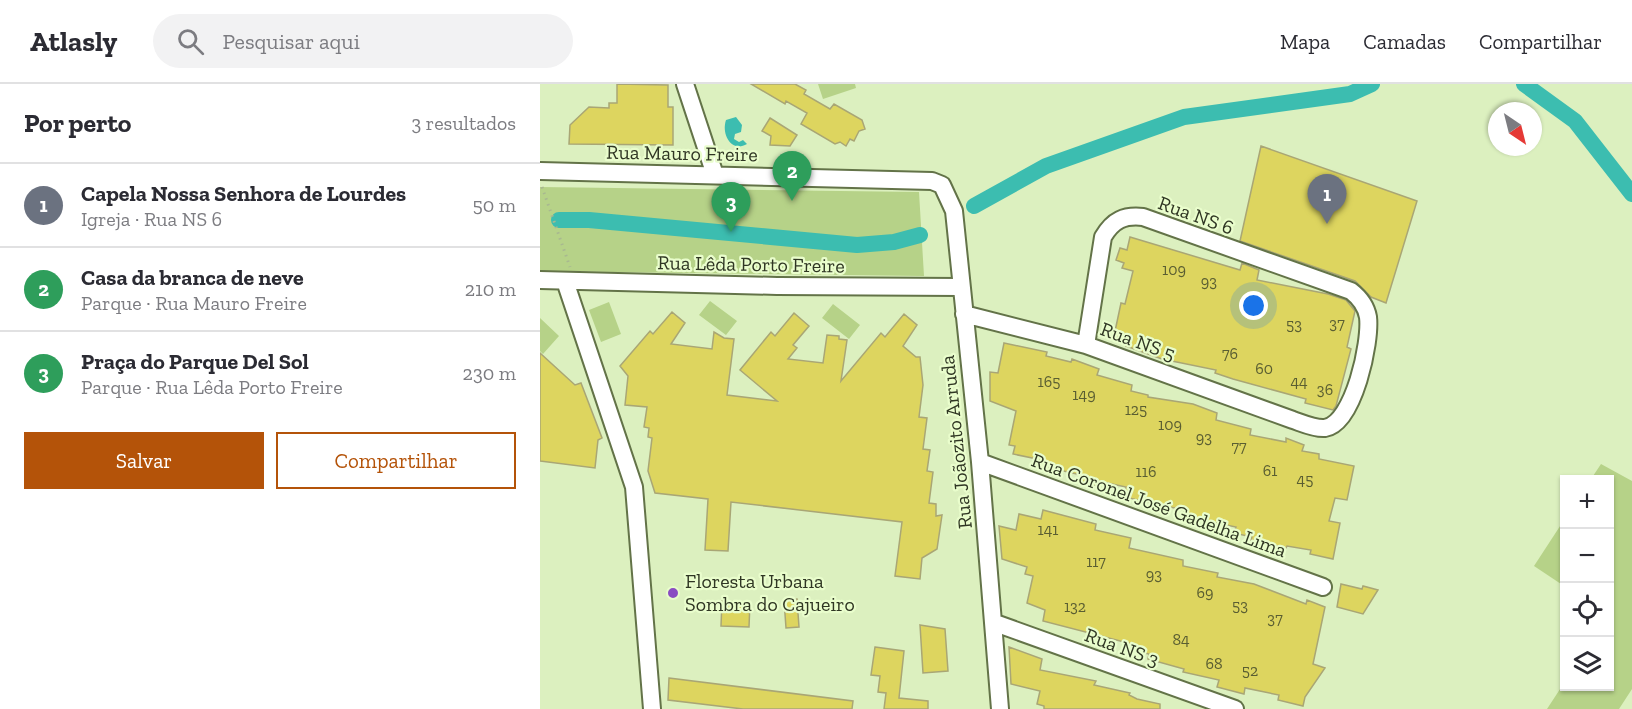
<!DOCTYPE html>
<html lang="pt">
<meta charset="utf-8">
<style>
:root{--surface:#fff;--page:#f2f2f3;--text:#2b2b33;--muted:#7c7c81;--line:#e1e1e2;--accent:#b45309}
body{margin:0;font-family:"Zilla Slab",serif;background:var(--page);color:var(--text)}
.controls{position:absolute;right:18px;bottom:18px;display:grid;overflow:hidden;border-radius:0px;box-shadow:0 2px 4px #0004}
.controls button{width:54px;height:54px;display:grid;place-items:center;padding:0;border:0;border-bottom:2px solid var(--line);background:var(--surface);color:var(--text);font:30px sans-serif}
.compass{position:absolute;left:948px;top:18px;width:54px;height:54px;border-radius:50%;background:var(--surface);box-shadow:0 2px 4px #0004;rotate:145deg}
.you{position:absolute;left:714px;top:222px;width:21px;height:21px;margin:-15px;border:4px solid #fff;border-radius:50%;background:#1a73e8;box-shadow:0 0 0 9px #1a73e833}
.badge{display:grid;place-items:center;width:39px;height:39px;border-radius:50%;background:var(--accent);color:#fff;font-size:20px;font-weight:700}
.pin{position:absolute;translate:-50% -50px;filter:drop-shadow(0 2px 3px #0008)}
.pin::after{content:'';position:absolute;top:32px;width:21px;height:18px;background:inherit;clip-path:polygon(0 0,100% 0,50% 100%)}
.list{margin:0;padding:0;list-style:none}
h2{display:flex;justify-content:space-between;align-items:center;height:78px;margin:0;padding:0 24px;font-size:26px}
h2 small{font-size:20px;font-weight:400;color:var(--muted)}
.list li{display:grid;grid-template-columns:39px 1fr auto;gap:18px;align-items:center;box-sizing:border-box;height:84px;padding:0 24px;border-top:2px solid var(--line)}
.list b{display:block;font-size:22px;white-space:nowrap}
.list p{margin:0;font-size:20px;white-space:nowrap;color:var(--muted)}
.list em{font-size:20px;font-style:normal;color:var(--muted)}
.actions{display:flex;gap:12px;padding:18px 24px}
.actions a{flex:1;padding:14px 0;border:2px solid var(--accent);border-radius:0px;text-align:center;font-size:21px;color:var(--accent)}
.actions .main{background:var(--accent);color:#fff}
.icon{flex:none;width:33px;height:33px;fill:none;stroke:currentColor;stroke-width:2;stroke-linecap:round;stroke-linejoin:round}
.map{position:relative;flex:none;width:1092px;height:625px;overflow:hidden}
header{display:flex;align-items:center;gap:36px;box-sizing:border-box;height:84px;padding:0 30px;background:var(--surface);border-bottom:2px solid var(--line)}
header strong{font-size:28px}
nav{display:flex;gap:33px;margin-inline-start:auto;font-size:21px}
.search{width:420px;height:54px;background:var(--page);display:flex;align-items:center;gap:15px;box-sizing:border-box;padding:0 21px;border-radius:33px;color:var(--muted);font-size:22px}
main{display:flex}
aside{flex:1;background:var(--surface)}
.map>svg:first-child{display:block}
.green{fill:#b6d288}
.water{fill:#3cbdb0}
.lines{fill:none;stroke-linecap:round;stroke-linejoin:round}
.canal{stroke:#3cbdb0;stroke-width:16}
.building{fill:#ddd55f;stroke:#a9a675;stroke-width:1.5}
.minor-casing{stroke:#637348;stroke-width:20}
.path{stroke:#a8b890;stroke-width:3;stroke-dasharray:1.5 4.5;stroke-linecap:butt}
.minor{stroke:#fff;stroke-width:16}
.poi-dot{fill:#8a4cc2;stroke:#e9fdcc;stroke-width:2}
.labels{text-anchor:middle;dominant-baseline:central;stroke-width:4.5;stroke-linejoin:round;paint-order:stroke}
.number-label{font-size:16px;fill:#5a5e32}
.street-label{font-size:20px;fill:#2f3623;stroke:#e9fdcc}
.poi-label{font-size:20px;fill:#2f3623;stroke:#e9fdcc;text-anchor:start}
</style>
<header>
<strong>Atlasly</strong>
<div class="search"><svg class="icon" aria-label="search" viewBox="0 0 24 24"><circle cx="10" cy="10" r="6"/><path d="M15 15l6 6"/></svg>Pesquisar aqui</div>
<nav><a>Mapa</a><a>Camadas</a><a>Compartilhar</a></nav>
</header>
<main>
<aside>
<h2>Por perto<small>3 resultados</small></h2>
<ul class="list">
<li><span class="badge" style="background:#6b7280">1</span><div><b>Capela Nossa Senhora de Lourdes</b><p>Igreja · Rua NS 6</p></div><em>50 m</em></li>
<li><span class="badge" style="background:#2e9e5b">2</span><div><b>Casa da branca de neve</b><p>Parque · Rua Mauro Freire</p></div><em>210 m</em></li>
<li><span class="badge" style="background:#2e9e5b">3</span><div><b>Praça do Parque Del Sol</b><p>Parque · Rua Lêda Porto Freire</p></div><em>230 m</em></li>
</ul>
<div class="actions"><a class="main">Salvar</a><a>Compartilhar</a></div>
</aside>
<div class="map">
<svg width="1092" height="625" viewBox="0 0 1092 625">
<rect width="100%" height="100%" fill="#dcf0bf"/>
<path class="green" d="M 278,0 L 315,0 L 316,4 L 283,15 Z
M 0,103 L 379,108 L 384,192 L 0,187 Z
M 170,217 L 197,237 L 186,251 L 159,231 Z
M 69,218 L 81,250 L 61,258 L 49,226 Z
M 293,220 L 320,241 L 309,255 L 282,234 Z
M 0,234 L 19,252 L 3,270 L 0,267 Z
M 1061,380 L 1092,397 L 1092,605 L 1079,625 L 1007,625 L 1024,599 L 1024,602 L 1070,602 L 1070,396 L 1051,395 Z
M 1024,436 L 1024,502 L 994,482 Z"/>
<path class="water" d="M 196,33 L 202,41 L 201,48 L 195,50 L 194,55 L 199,58 L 203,56 L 207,60 C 192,69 181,51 186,36 Z"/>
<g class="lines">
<path class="canal" d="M 984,0 L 1035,37 L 1092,110
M 434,122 L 506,82 L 644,33 L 810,10 L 832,0
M 19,136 L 49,136 L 317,161 L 354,158 L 380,151"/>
</g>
<path class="building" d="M 77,0 L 128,1 L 128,23 L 133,23 L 133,61 L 29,60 L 30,41 L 49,23 L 69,24 L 69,19 L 77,19 Z
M 211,0 L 255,0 L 266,6 L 264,10 L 290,25 L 294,20 L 322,36 L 325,45 L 319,47 L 314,57 L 310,55 L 306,62 L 300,58 L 295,60 L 261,40 L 267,29 L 246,17 L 245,20 Z
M 230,34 L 257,51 L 250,62 L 230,61 L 231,52 L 222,47 Z
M 721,62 L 877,117 L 846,219 L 831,213 L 815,197 L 700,157 Z
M 590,153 L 700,186 L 702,179 L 719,186 L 717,196 L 788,210 L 806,216 L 815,227 L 807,263 L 811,265 L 796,322 L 793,326 L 765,319 L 766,315 L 693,295 L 675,289 L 676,286 L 622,275 L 586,262 L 588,255 L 574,252 L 581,219 L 585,220 L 593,187 L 582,184 L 584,179 L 576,176 L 580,164 L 587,166 Z
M 132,228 L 145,239 L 131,260 L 172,265 L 174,248 L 184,254 L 194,255 L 187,311 L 237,317 L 200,286 L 231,248 L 235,252 L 254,229 L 269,242 L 253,261 L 257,264 L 248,275 L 283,279 L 287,251 L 299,252 L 299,255 L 307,256 L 301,297 L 341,249 L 345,253 L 364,230 L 377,241 L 363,262 L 376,273 L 380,273 L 383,301 L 379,333 L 387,334 L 383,365 L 390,366 L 387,387 L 393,388 L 389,419 L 396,420 L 396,432 L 402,431 L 397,465 L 382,474 L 380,495 L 355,492 L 362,438 L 191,418 L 188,467 L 165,466 L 168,415 L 115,409 L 108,387 L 112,354 L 108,353 L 109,344 L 104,343 L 107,323 L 85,321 L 88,292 L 80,282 L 110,247 L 113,250 Z
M 464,259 L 507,268 L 506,272 L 531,278 L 532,275 L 559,285 L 557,291 L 592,301 L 591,307 L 608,311 L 608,313 L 653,320 L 677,329 L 676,336 L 711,345 L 710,351 L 746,358 L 746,354 L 764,361 L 762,367 L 779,370 L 779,375 L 814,382 L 807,416 L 795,414 L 789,437 L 800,439 L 793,475 L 770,470 L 771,466 L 747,462 L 746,464 L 711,456 L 712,453 L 694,449 L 696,443 L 643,432 L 644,426 L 584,413 L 586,403 L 558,397 L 557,402 L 539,397 L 541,391 L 506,383 L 507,377 L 473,370 L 475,362 L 469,361 L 476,327 L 450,317 L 450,288 L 458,289 Z
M 0,269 L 35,301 L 41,299 L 62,354 L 58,356 L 55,384 L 0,377 Z
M 503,426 L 556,440 L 555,446 L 591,454 L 589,464 L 643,476 L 643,482 L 678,489 L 677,493 L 714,500 L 766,520 L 767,516 L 785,523 L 773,580 L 785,584 L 765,613 L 763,622 L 738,616 L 739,611 L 705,604 L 704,610 L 677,603 L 679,596 L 643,588 L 644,585 L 608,575 L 609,570 L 591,566 L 592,560 L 503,537 L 505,526 L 487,519 L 493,492 L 485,490 L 487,483 L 462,475 L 459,442 L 476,446 L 479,430 L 501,435 Z
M 801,500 L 822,505 L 823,502 L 838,506 L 823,530 L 797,523 Z
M 257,515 L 259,543 L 246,544 L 244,516 Z
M 182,517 L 210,518 L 209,543 L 181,542 Z
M 380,541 L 405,545 L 408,587 L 383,589 Z
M 335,563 L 364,567 L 359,614 L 388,617 L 388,625 L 344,625 L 346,609 L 338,608 L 340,592 L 331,591 Z
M 469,563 L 502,575 L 500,586 L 556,597 L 554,601 L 590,609 L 589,611 L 597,615 L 620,620 L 620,625 L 504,625 L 504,622 L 497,620 L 500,607 L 471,600 Z
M 129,594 L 313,617 L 312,625 L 203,625 L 128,616 Z"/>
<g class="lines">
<g class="minor-casing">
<path id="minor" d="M 145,0 L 175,91
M 0,87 L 392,97 L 402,101 L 414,127 L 440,378 L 460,625
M 0,196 L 237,202 L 421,203
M 25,197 L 94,403 L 112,625
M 424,230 L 546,261 L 753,336 C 762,339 775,345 785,344 C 814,339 831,258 828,233 C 826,222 820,214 811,207 L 603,133 C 584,131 573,136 563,153 L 546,261
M 440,378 L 783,503
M 455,539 L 695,625"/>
</g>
<path class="path" d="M 2,103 L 30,183"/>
<use href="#minor" class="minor"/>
</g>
<circle class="poi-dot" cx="133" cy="509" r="6"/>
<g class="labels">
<g class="number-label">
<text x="634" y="185">109</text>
<text x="669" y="197">93</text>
<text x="797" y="239">37</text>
<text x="754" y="240">53</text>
<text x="690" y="269">76</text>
<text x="724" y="284">60</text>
<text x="509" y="297">165</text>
<text x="759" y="297">44</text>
<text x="785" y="305">36</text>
<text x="544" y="310">149</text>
<text x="596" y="325">125</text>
<text x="630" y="340">109</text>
<text x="664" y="353">93</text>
<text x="699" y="362">77</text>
<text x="730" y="386">61</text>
<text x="606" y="387">116</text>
<text x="765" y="395">45</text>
<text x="508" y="445">141</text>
<text x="556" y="477">117</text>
<text x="614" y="490">93</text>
<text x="665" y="508">69</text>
<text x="700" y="521">53</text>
<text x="535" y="522">132</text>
<text x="735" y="534">37</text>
<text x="641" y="555">84</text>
<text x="674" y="579">68</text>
<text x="710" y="586">52</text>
</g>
<g class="street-label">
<text transform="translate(142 69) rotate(1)">Rua Mauro Freire</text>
<text transform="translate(656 131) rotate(20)">Rua NS 6</text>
<text transform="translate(211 180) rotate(1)">Rua Lêda Porto Freire</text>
<text transform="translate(598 257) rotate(20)">Rua NS 5</text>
<text transform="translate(416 358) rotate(-96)">Rua Joãozito Arruda</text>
<text transform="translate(619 421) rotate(20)">Rua Coronel José Gadelha Lima</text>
<text transform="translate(582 563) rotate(20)">Rua NS 3</text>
</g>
<g class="poi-label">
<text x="145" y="497">Floresta Urbana<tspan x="145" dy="23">Sombra do Cajueiro</tspan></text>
</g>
</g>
</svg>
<div class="controls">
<button>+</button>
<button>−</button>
<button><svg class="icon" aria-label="locate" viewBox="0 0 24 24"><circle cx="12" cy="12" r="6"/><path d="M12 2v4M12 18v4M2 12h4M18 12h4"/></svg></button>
<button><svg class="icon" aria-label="layers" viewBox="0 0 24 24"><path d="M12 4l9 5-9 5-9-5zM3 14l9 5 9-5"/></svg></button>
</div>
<svg class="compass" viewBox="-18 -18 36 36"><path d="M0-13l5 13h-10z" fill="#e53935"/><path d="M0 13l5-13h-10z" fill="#7c7c81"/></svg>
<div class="you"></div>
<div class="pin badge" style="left:787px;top:140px;background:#6b7280">1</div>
<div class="pin badge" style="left:252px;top:117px;background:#2e9e5b">2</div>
<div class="pin badge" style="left:191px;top:148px;background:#2e9e5b">3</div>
</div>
</main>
